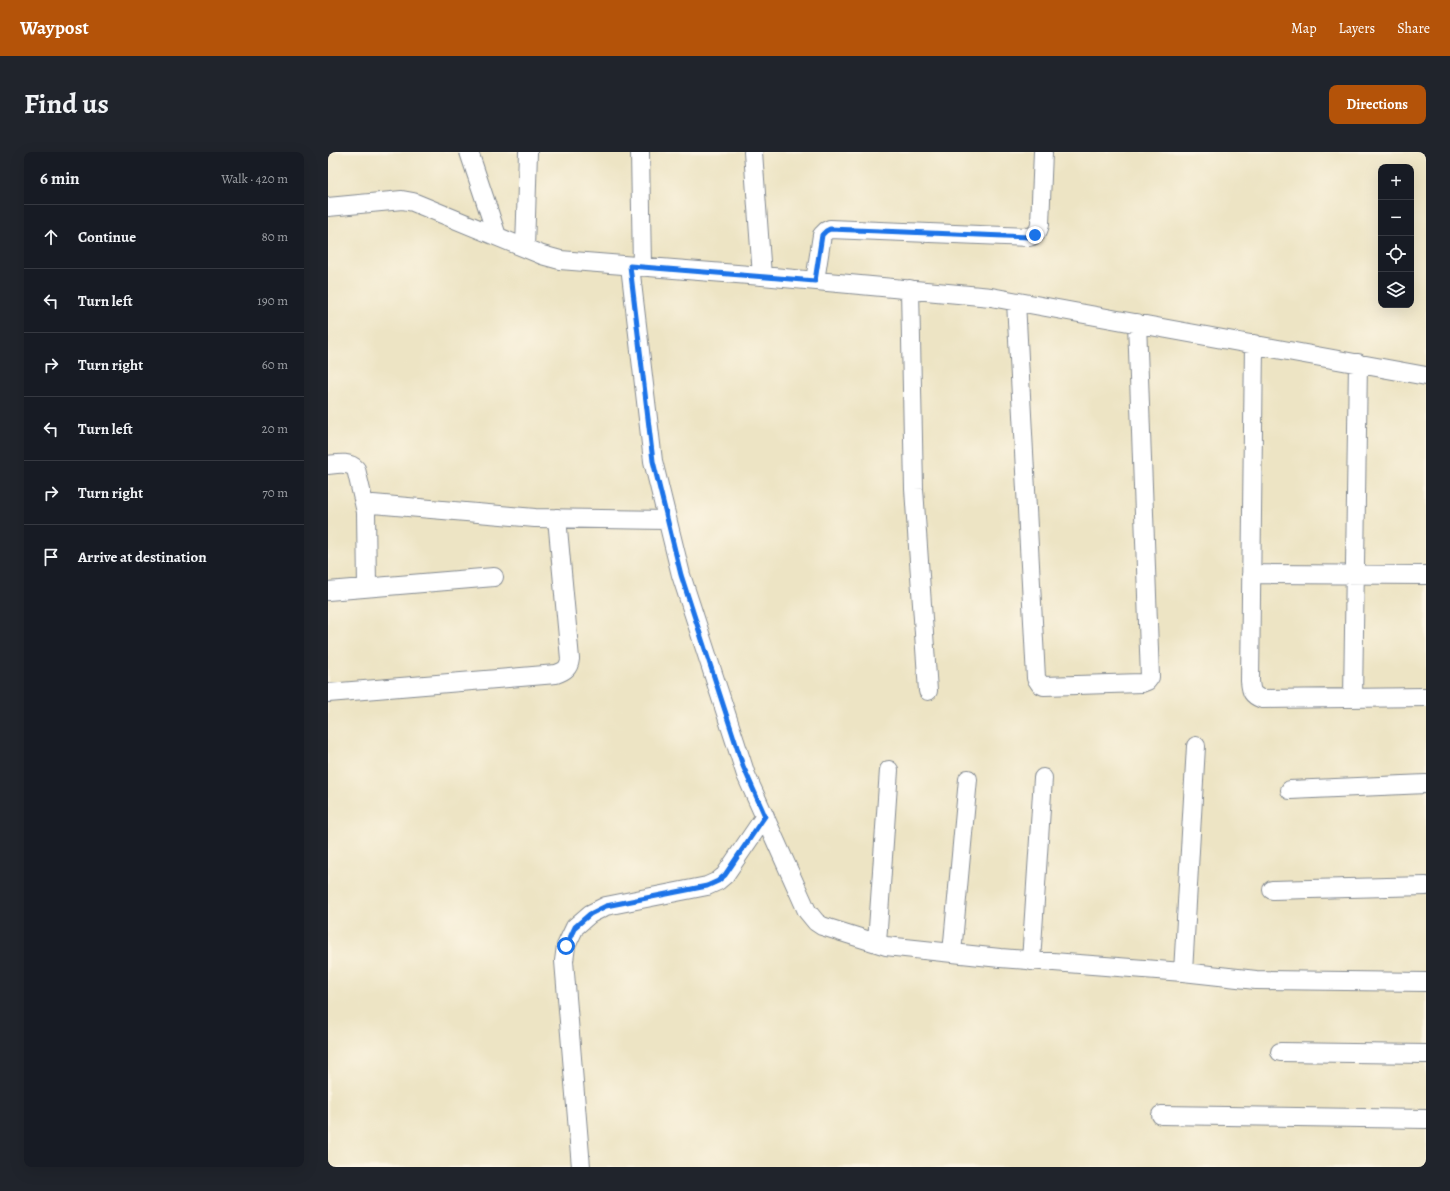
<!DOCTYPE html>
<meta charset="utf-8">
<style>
:root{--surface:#171b24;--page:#20242c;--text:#f1f3f6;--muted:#9ea1a6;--line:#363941;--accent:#b45309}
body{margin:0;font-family:Alegreya,serif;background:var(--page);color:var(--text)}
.controls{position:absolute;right:12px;top:12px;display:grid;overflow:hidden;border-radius:8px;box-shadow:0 4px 16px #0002}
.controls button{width:36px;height:36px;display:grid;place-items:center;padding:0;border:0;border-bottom:1px solid var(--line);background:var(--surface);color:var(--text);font:20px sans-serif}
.stop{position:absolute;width:12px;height:12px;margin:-9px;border:3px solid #1a73e8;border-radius:50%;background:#fff}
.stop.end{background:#1a73e8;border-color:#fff;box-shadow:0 1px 4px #0008}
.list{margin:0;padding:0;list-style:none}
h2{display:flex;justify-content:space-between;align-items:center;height:52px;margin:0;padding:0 16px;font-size:17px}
h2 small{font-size:13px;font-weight:400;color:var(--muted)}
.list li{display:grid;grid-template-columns:26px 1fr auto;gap:12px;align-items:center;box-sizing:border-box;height:64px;padding:0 16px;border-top:1px solid var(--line)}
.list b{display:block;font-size:15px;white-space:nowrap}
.list em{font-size:13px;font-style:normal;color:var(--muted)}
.icon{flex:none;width:22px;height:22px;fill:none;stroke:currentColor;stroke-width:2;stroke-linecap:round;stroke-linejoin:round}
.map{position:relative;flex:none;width:1098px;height:1015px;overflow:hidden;border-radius:8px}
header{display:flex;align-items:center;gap:24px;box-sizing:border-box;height:56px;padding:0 20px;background:var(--accent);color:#fff}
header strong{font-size:19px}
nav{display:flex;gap:22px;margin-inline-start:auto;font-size:14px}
.intro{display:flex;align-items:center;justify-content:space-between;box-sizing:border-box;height:96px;padding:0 24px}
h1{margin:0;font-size:28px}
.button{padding:10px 18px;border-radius:8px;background:var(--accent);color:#fff;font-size:14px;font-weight:700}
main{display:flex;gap:24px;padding:0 24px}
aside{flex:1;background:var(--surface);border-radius:8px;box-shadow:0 4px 16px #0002}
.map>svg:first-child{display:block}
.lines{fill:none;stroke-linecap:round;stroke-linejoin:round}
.street-casing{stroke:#848a91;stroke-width:20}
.street{stroke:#fff;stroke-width:18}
.route{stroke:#1a73e8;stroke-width:5}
</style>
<header>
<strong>Waypost</strong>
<nav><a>Map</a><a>Layers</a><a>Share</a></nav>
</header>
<div class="intro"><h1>Find us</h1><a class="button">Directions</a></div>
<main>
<aside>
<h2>6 min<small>Walk · 420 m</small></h2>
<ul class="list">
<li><svg class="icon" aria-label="ahead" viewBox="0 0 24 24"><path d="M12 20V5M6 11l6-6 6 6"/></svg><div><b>Continue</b></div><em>80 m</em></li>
<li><svg class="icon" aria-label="left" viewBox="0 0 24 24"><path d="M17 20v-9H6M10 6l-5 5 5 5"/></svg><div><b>Turn left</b></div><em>190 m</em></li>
<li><svg class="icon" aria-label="right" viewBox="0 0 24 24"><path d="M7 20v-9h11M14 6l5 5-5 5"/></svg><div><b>Turn right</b></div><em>60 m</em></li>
<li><svg class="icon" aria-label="left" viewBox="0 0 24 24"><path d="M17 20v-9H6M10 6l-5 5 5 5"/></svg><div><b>Turn left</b></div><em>20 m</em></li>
<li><svg class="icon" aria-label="right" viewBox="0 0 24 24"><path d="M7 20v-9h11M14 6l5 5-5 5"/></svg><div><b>Turn right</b></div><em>70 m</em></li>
<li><svg class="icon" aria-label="arrive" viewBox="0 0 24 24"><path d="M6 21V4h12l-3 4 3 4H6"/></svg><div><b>Arrive at destination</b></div></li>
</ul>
</aside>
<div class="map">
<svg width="1098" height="1015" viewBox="0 0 1098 1015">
<rect width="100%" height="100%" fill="#fcf5e5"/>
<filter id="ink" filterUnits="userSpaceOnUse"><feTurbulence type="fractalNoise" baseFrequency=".025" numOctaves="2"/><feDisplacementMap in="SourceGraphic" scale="8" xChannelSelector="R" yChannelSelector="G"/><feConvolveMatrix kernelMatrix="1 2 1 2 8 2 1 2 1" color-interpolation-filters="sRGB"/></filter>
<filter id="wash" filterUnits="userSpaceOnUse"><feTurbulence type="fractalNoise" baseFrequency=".012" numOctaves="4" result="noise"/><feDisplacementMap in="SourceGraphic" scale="16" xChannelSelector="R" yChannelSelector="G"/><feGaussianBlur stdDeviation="0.9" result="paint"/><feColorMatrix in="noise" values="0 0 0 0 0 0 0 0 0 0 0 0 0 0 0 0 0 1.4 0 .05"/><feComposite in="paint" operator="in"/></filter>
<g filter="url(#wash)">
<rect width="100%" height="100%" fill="#ede4c4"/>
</g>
<g filter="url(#ink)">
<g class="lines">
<g class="street-casing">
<path id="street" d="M 141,0 L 169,84
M 312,0 L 314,114
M 425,0 L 434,124
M 0,55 L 74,48 L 85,50 L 214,103 L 232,108 L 434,124 L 663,145 L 1098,224
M 197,96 L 200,0
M 302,114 L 325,309 L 353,423 L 418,623 L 479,759 L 488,770 L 494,774 L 558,794 L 672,806 L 855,820 L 928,828 L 1098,830
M 487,129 L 494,83 L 498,79 L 502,77 L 701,85 C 708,83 711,79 712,72 L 715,0
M 582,137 L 586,337 L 600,539
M 688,150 L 708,526 L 712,532 L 716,534 L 814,531 L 819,529 L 822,525 L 809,171
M 926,192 L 922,529 C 923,540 924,543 934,547 L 1098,545
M 0,313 C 9,312 21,309 28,317 L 38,360
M 923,422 L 1098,423
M 39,435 L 38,360 L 40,355 L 45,352 L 207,366 L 339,368
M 0,439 L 166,425
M 0,541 L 228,522 C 237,519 241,516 242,507 L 229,366
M 1025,546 L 1030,211
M 962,638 L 1098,632
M 944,738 L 1098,734
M 549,791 L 561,618
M 624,801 L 640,627
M 703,809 L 715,626
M 855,820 L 868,594
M 952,900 L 1098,902
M 833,963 L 1098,967
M 253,1015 L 236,809 L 238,794 L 247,775 L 262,762 L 278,754 L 379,734 L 390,729 L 397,723 L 437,664"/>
</g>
<use href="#street" class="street"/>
</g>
</g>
<g class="lines" filter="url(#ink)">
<path class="route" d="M 238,794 L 247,775 L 262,762 L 278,754 L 379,734 L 390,729 L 397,723 L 437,664 L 415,614 L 353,423 L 325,309 L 302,114 L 487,129 L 494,83 L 498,79 L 502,77 L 701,85 L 707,83"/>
</g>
</svg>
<div class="controls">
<button>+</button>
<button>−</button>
<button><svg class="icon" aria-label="locate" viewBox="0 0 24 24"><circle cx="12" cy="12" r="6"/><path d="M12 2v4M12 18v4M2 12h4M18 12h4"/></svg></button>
<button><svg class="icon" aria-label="layers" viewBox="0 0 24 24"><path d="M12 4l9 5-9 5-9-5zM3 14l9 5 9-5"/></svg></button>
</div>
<div class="stop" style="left:238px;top:794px"></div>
<div class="stop end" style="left:707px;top:83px"></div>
</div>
</main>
